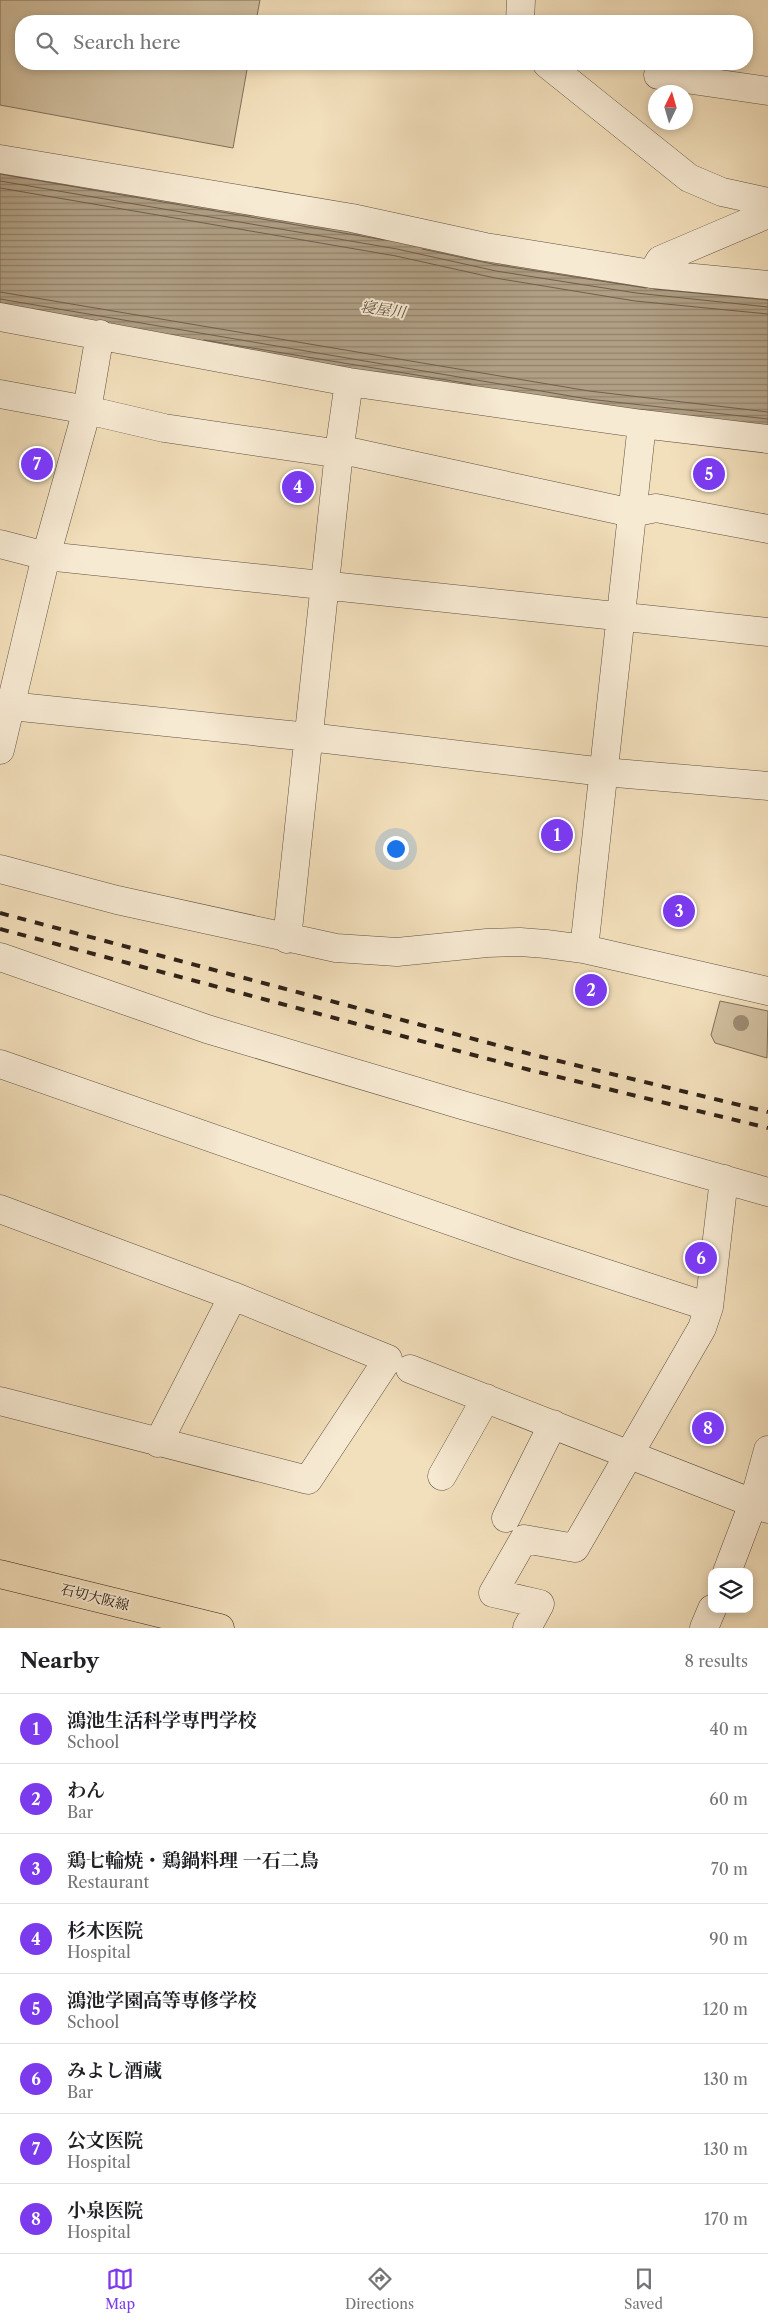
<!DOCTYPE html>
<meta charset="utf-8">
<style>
:root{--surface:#fff;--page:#f2f2f2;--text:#202124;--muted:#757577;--line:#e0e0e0;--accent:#7c3aed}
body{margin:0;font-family:"Libre Caslon Text","Noto Serif JP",serif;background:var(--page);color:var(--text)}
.controls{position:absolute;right:15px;bottom:15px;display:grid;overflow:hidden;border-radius:10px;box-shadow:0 2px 8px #0003}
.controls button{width:45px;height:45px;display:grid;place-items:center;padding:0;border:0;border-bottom:1px solid var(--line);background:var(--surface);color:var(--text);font:25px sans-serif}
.compass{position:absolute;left:648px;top:85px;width:45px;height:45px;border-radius:50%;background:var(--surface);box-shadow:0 2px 8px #0003;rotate:5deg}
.you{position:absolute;left:395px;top:848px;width:18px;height:18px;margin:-12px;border:4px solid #fff;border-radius:50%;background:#1a73e8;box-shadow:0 0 0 8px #1a73e833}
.badge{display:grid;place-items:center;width:32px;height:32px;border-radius:50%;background:var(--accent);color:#fff;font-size:16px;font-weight:700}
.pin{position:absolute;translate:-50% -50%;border:2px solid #fff;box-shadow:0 1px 5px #0006}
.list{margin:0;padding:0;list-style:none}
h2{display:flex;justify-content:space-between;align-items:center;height:65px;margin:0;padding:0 20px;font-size:21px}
h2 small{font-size:16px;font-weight:400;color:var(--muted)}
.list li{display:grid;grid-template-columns:32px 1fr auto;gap:15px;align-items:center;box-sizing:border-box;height:70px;padding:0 20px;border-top:1px solid var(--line)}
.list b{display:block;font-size:19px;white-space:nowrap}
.list p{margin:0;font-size:16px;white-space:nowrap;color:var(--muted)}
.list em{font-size:16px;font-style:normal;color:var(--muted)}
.icon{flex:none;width:28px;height:28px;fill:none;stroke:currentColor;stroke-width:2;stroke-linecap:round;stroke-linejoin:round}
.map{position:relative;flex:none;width:768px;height:1628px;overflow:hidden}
.search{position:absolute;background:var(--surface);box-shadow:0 2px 8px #0003;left:15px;right:15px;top:15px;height:55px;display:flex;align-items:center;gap:12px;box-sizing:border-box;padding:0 18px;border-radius:20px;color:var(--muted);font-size:19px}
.sheet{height:625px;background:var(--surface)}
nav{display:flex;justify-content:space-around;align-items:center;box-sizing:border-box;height:70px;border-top:1px solid var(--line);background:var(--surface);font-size:14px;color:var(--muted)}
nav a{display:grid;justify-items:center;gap:2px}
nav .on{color:var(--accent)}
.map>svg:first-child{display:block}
.green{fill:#d1bf9f;stroke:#80705c}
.water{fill:url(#water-rules);stroke:#7d6d59}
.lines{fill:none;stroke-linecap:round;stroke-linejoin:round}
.shore{stroke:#70604e;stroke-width:1}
.minor-casing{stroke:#605141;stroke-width:29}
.major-casing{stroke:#302218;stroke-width:29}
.minor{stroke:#f7ead3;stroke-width:28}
.major{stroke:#f2dfbb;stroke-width:28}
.rail{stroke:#302218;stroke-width:4;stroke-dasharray:9 9;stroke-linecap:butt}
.tree{fill:#9d8c74}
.labels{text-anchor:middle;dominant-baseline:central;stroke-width:4;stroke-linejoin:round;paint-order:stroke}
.street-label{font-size:14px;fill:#302218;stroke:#f7ead3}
.water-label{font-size:15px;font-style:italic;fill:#5d4e3e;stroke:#f7ead3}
</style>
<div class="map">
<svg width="768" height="1628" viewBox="0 0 768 1628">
<defs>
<pattern id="water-rules" width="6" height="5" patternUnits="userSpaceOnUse" patternTransform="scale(1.25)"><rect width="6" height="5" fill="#b09f84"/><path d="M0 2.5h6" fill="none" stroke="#90816b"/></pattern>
</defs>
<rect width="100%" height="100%" fill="#f2dfbb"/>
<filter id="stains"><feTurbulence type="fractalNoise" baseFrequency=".004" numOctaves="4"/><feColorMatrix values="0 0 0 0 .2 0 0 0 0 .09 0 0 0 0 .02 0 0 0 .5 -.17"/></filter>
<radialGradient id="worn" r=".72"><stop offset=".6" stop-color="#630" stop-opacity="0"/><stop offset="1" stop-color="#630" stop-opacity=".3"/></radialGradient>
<path class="green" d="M 0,0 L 260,0 L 256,21 L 21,21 L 21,64 L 248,64 L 233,148 L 0,105 Z
M 720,1001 L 768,1011 L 767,1058 L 715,1043 L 711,1035 Z"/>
<path class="water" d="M 0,169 L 768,295 L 768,431 L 632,416 L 0,310 Z"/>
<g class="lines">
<path class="shore" d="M 0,174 L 384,240
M 0,181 L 397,249 L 496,271 L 636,293 L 768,307
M 0,188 L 396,256 L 495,278 L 635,301 L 768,314
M 422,249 L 497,265 L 646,288
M 654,289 L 768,300
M 0,292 L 589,391 L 768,412
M 0,299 L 588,399 L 768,419
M 204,340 L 471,384"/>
<g class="minor-casing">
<path id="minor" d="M 520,21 L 521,0
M 547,64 L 689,178 L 722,192 L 768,202
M 658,75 L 768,91
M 0,159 L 352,218 L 485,247 L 652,274 L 768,285
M 652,274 L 660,260 L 768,214
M 0,317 L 349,382 L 642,424 L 768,439
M 0,394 L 87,410 L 164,428 L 327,452 L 352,452 L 632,513 L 656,508 L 768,529
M 0,544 L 46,556 L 768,632
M 0,705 L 309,737 L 604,772 L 768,786
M 0,750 L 46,556 L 87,410 L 100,334
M 0,869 L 117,900 L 336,948 L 397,952 L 487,943 L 520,942 L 546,944 L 584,949 L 768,991
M 287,939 L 339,452 L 349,382
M 584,949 L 642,424
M 0,957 L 207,1029 L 462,1105 L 768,1192
M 0,1064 L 516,1244 L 709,1307
M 0,1209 L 233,1296 L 388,1359 L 308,1480 L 0,1401
M 410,1369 L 768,1509
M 158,1443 L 233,1296
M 442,1476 L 486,1398
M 506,1518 L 553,1424
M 727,1572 L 754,1501 L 768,1450
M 527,1628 L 540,1604 L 493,1593 L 524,1539 L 575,1548 L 702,1328 L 709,1307 L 724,1179
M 704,1628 L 712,1609"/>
</g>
<g class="major-casing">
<path id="major" d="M 0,1574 L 220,1628"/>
</g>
<use href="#minor" class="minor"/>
<use href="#major" class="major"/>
<path class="rail" d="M 0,913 L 534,1055 L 768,1112
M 0,929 L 530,1070 L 768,1128"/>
</g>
<circle class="tree" cx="741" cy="1023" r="8"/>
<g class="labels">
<g class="street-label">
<text transform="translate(95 1597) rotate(14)">石切大阪線</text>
</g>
<g class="water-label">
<text transform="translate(383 309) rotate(8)">寝屋川</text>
</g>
</g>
<rect width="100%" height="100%" filter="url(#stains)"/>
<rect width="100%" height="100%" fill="url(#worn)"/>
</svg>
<div class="controls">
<button><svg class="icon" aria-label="layers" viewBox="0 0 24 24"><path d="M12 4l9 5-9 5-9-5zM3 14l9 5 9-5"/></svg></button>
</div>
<svg class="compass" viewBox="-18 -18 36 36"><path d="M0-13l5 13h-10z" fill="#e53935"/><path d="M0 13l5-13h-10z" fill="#757577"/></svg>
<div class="you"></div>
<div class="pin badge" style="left:557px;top:835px">1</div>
<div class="pin badge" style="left:591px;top:990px">2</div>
<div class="pin badge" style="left:679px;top:911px">3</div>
<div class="pin badge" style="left:298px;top:487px">4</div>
<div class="pin badge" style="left:709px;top:474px">5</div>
<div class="pin badge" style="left:701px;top:1258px">6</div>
<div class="pin badge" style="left:37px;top:464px">7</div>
<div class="pin badge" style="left:708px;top:1428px">8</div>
<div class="search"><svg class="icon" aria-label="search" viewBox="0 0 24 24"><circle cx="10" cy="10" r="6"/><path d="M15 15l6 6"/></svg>Search here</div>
</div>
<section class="sheet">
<h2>Nearby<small>8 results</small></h2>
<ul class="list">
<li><span class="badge">1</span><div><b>鴻池生活科学専門学校</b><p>School</p></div><em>40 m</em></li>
<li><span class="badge">2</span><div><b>わん</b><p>Bar</p></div><em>60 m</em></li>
<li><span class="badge">3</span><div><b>鶏七輪焼・鶏鍋料理 一石二鳥</b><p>Restaurant</p></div><em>70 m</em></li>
<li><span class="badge">4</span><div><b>杉木医院</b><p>Hospital</p></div><em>90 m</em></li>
<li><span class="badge">5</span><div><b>鴻池学園高等専修学校</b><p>School</p></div><em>120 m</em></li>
<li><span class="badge">6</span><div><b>みよし酒蔵</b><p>Bar</p></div><em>130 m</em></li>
<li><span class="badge">7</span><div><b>公文医院</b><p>Hospital</p></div><em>130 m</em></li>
<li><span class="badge">8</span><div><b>小泉医院</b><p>Hospital</p></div><em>170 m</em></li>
</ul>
</section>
<nav>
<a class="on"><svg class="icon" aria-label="map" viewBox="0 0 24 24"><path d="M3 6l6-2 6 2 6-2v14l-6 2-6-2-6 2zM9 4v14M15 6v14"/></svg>Map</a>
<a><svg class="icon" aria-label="directions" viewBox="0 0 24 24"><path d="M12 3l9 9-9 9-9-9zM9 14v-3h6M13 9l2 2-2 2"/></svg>Directions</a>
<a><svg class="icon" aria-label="saved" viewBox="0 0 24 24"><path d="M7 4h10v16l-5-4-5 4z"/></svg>Saved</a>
</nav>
